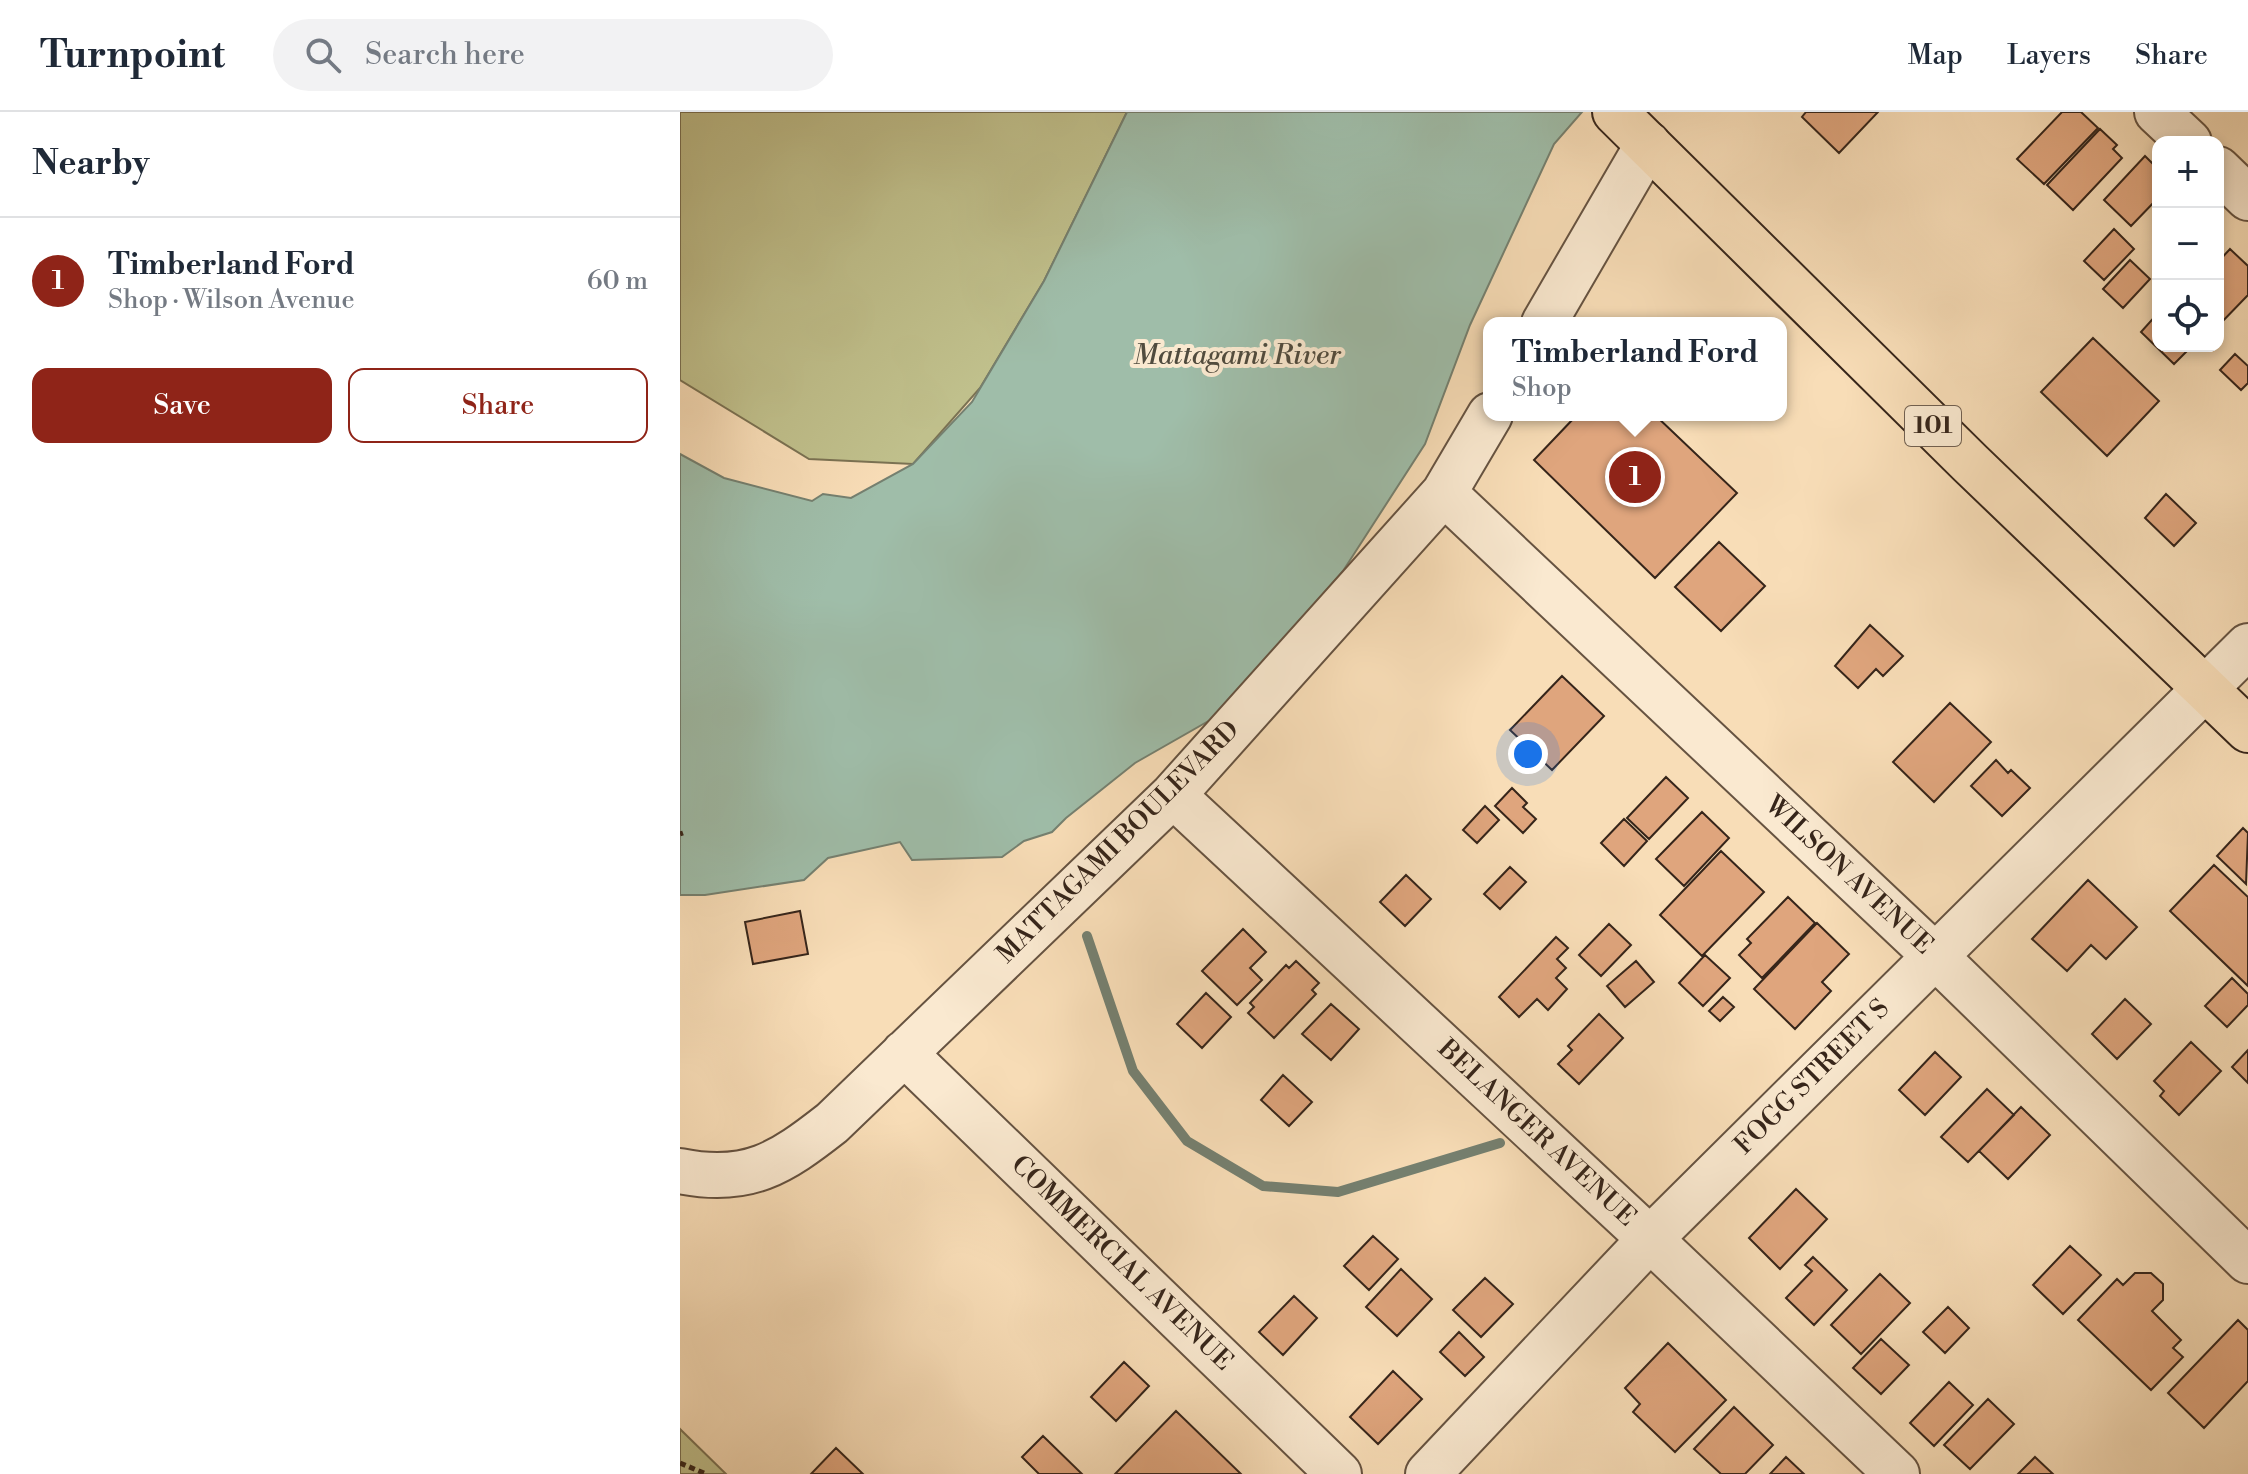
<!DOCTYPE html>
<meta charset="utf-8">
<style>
:root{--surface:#fff;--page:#f2f2f3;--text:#1f2937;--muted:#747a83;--line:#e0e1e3;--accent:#8f2418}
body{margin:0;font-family:"Libre Bodoni",serif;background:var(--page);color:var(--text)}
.controls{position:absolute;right:24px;top:24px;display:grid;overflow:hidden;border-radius:16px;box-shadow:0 4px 12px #0003}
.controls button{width:72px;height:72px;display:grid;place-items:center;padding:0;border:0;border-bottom:2px solid var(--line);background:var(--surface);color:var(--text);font:40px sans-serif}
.you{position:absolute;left:848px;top:642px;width:28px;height:28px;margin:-20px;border:6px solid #fff;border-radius:50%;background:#1a73e8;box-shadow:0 0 0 12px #1a73e833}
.badge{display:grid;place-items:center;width:52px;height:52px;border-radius:50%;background:var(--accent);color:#fff;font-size:26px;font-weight:700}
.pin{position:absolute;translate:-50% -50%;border:4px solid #fff;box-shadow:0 2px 8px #0006}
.popup{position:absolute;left:803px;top:205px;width:304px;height:104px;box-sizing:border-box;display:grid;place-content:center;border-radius:16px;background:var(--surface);filter:drop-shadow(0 2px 6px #0005);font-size:26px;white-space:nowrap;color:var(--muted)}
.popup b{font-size:30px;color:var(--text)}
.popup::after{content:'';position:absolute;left:50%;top:100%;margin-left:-16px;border:16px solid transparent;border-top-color:var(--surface)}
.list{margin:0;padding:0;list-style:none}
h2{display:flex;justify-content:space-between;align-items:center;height:104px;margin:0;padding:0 32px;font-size:34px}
h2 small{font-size:26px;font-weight:400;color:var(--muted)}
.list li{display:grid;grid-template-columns:52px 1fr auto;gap:24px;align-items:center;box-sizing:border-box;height:128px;padding:0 32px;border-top:2px solid var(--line)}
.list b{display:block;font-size:30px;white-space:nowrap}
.list p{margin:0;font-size:26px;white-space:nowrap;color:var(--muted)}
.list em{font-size:26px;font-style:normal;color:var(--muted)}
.actions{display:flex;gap:16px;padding:24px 32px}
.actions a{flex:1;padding:18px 0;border:2px solid var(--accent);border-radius:16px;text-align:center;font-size:28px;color:var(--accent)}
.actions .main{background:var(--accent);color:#fff}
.icon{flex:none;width:44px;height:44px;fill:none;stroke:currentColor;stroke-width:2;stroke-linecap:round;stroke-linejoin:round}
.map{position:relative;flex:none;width:1568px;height:1362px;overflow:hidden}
header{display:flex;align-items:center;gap:48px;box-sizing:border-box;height:112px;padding:0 40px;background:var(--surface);border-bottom:2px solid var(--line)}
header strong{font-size:38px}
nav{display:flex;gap:44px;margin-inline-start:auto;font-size:28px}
.search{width:560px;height:72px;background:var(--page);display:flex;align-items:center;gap:20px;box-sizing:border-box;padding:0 28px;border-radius:44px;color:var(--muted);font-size:30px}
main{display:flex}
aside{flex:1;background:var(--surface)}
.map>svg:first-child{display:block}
.green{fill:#c0c08c;stroke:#7b7253;stroke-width:2}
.water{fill:#9fbda9;stroke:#758070;stroke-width:2}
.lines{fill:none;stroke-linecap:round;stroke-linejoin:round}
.stream{stroke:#758070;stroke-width:10}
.building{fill:#dfa57d;stroke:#36251a;stroke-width:2}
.minor-casing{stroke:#665341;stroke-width:48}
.major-casing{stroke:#36251a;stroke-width:48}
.path{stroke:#36251a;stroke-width:5;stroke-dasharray:6 4;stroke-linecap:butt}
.minor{stroke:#fae9d0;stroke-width:44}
.major{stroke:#f8ddb7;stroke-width:44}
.labels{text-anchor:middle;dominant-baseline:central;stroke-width:8;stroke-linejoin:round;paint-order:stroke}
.shield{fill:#fae9d0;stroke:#716051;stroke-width:2}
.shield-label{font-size:24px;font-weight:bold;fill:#36251a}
.street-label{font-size:26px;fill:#36251a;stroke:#fae9d0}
.water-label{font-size:28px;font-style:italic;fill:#504b3e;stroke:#fae9d0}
</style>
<header>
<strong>Turnpoint</strong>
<div class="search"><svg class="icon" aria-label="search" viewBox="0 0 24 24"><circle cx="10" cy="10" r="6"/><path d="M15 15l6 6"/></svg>Search here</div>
<nav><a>Map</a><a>Layers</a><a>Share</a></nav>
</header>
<main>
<aside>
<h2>Nearby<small></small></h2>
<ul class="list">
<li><span class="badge">1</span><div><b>Timberland Ford</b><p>Shop · Wilson Avenue</p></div><em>60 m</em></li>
</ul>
<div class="actions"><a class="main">Save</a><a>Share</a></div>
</aside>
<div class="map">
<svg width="1568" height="1362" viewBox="0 0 1568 1362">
<rect width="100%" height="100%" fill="#f8ddb7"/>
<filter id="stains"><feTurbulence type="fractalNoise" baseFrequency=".0025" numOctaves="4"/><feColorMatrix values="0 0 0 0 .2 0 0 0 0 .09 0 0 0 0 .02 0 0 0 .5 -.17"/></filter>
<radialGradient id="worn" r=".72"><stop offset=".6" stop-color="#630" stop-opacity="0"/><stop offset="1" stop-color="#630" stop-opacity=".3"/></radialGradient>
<path class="green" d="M 0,0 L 447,0 L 364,169 L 300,276 L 233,352 L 129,347 L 0,268 Z
M 0,1317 L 46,1362 L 0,1362 Z"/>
<path class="water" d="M 447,0 L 902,0 L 874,32 L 790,213 L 745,332 L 663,459 L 539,603 L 455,651 L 386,706 L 372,720 L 344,729 L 322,745 L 232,748 L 220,730 L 148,746 L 124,768 L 25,783 L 0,783 L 0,342 L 44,366 L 132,389 L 143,382 L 171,386 L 233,352 L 292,290 L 364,169 Z"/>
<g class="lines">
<path class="stream" d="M 407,824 L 453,959 L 507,1029 L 583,1074 L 658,1080 L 820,1031"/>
</g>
<path class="building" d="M 1126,0 L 1198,0 L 1159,41 L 1122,5 Z
M 1382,0 L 1401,0 L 1418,16 L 1364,72 L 1337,47 Z
M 1420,17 L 1437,33 L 1433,37 L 1442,46 L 1393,98 L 1367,73 Z
M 1465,44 L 1478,57 L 1478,86 L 1451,114 L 1424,88 Z
M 1434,117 L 1454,137 L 1424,168 L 1404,149 Z
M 1550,137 L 1568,154 L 1568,183 L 1538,214 L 1538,150 Z
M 1450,148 L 1470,167 L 1443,196 L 1423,177 Z
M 1478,201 L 1478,234 L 1512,234 L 1494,252 L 1461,220 Z
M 1413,226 L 1479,289 L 1427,344 L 1361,280 Z
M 1555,242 L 1568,254 L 1568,271 L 1561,278 L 1540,258 Z
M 890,303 L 975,303 L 1057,381 L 975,466 L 854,348 L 894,306 Z
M 1486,382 L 1516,411 L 1494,434 L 1465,406 Z
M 1039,430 L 1085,474 L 1041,519 L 995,475 Z
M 1190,513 L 1223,544 L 1203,564 L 1196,557 L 1178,576 L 1155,554 Z
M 882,564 L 924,604 L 872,658 L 830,618 Z
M 1270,591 L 1311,630 L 1254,690 L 1213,650 Z
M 1316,648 L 1328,661 L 1331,658 L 1350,676 L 1322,704 L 1291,674 Z
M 986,665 L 1008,686 L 969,727 L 947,706 Z
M 832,676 L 847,691 L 843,695 L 856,707 L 843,721 L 815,694 Z
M 805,694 L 819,708 L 797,731 L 783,718 Z
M 1022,700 L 1049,726 L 1004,774 L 976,747 Z
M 944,707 L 967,729 L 944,754 L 921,731 Z
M 1563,716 L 1568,721 L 1566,772 L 1537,744 Z
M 1041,739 L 1084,780 L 1022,844 L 980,803 Z
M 1534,753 L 1568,785 L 1568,874 L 1490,799 Z
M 830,755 L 846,770 L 820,797 L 804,782 Z
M 726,763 L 751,787 L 725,814 L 700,790 Z
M 1408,768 L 1457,815 L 1426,847 L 1411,833 L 1387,859 L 1352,827 Z
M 1108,785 L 1135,811 L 1082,866 L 1059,843 L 1071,831 L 1067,827 Z
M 120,799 L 128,842 L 73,852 L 65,810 Z
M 1137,811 L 1169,842 L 1142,870 L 1151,879 L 1115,917 L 1074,877 Z
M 929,812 L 951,833 L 921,864 L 899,843 Z
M 563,817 L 586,840 L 570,856 L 582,868 L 557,893 L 522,859 Z
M 876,825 L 888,836 L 877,847 L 886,856 L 876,866 L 887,877 L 868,898 L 857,887 L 839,905 L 819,885 Z
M 1025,843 L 1050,866 L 1023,894 L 999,871 Z
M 616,849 L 639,871 L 632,878 L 636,882 L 594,926 L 568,901 L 574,895 L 570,891 L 606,853 L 609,856 Z
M 956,849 L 974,870 L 945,895 L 927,874 Z
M 1552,866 L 1568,882 L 1568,893 L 1547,915 L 1525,894 Z
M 526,881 L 551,905 L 522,936 L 497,912 Z
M 1043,885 L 1054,895 L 1040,909 L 1029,899 Z
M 1445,887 L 1471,912 L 1437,947 L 1412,922 Z
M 651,892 L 679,917 L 651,948 L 622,922 Z
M 919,902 L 943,926 L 899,972 L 878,952 L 892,938 L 888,934 Z
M 1511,930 L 1541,959 L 1499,1003 L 1480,984 L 1484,979 L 1474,969 Z
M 1568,938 L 1568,971 L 1552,955 Z
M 1255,940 L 1281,965 L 1245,1003 L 1219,978 Z
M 603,963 L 632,990 L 609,1014 L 581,988 Z
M 1307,977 L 1334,1003 L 1288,1050 L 1261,1025 Z
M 1341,995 L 1370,1023 L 1328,1067 L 1299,1039 Z
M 1116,1077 L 1147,1107 L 1100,1157 L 1069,1126 Z
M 693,1124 L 718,1147 L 689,1178 L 664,1154 Z
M 1390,1134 L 1421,1163 L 1383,1202 L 1353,1173 Z
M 1133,1145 L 1167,1178 L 1134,1213 L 1106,1186 L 1132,1159 L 1125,1153 Z
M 721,1157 L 752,1187 L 717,1224 L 686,1195 Z
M 1455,1161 L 1471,1161 L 1483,1172 L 1483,1188 L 1472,1199 L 1501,1228 L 1493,1236 L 1503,1245 L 1471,1278 L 1398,1208 L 1437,1167 L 1443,1173 Z
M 1200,1162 L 1230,1191 L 1181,1242 L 1151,1213 Z
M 805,1166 L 833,1192 L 801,1225 L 773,1198 Z
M 614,1184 L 637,1206 L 603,1243 L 579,1220 Z
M 1268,1195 L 1289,1216 L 1265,1241 L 1243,1220 Z
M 1558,1208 L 1568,1218 L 1568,1269 L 1524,1316 L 1488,1281 Z
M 779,1220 L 804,1245 L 785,1264 L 760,1240 Z
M 1201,1227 L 1229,1253 L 1201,1282 L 1173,1256 Z
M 988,1231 L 1046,1288 L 995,1340 L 953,1300 L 960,1292 L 945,1276 Z
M 444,1250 L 469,1274 L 436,1309 L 411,1285 Z
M 713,1259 L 742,1287 L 698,1332 L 670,1305 Z
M 1269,1270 L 1293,1293 L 1254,1334 L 1230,1311 Z
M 1308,1287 L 1334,1312 L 1290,1357 L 1264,1333 Z
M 1054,1295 L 1093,1333 L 1065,1362 L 1041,1362 L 1014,1337 Z
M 496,1299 L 561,1362 L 435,1362 Z
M 363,1324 L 402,1362 L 359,1362 L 342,1345 Z
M 156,1336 L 183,1362 L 131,1362 Z
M 1106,1345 L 1124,1362 L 1090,1362 Z
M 1355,1345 L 1373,1362 L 1338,1362 Z"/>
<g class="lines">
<g class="minor-casing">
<path id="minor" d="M 1477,0 L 1509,30
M 1538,57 L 1568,86
M 864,211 L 968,32
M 764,381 L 1254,843 L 1568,1149
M 493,683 L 970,1127 L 1217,1362
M 224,941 L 659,1362
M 0,1059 C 68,1073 101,1051 152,1011 L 493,683 L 764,381 L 810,303
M 748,1362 L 970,1127 L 1568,534"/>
</g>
<g class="major-casing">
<path id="major" d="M 935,0 L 1290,351 L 1568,618"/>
</g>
<path class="path" d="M 0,722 L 3,721
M 0,1351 L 26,1362"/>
<use href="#minor" class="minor"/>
<use href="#major" class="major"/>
</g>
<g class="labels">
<rect class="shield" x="1225" y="294" width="56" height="40" rx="6"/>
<g class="shield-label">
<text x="1253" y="314">101</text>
</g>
<g class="street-label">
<text transform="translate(438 730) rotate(-45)">MATTAGAMI BOULEVARD</text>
<text transform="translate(1169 763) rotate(43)">WILSON AVENUE</text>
<text transform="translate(1132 965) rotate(-45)">FOGG STREET S</text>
<text transform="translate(857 1021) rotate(43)">BELANGER AVENUE</text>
<text transform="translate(442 1151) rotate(44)">COMMERCIAL AVENUE</text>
</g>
<g class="water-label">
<text x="557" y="243">Mattagami River</text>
</g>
</g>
<rect width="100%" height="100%" filter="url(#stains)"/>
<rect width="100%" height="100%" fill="url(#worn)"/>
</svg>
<div class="controls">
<button>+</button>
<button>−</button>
<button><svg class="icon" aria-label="locate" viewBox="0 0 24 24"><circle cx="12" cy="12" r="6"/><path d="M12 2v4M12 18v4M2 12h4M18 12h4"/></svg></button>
</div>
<div class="you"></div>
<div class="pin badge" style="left:955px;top:365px">1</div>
<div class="popup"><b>Timberland Ford</b>Shop</div>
</div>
</main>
